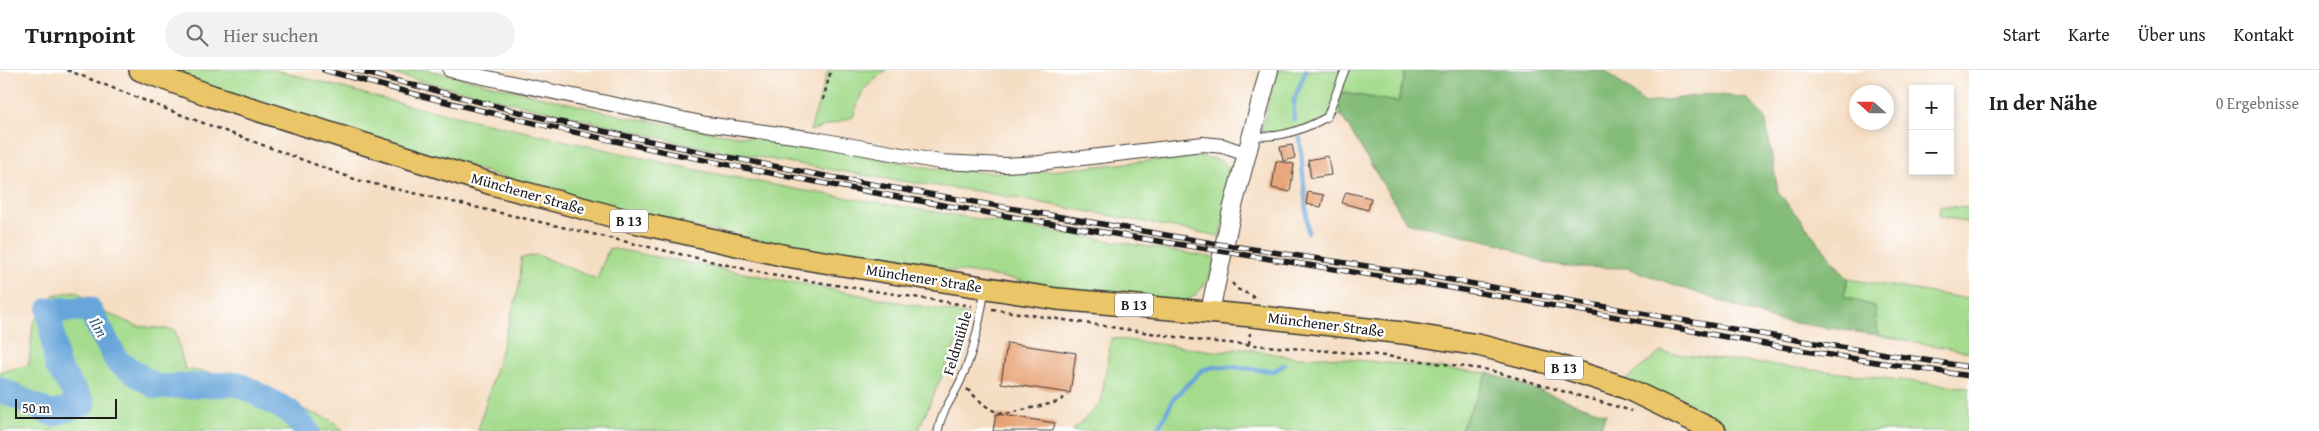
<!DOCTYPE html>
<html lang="de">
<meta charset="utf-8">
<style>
:root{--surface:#fff;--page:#f2f2f2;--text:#202124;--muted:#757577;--line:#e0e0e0}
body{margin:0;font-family:"Gentium Book Plus",serif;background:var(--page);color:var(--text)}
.controls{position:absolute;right:15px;top:15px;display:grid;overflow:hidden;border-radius:0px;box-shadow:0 2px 8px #0003}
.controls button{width:45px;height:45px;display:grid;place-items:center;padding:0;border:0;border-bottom:1px solid var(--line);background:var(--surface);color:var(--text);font:25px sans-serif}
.compass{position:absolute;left:1849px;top:15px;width:45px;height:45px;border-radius:50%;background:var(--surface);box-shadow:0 2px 8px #0003;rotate:291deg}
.scale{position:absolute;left:15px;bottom:12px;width:102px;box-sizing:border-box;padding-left:5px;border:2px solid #1c1c1c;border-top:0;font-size:14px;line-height:18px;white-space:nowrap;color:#1c1c1c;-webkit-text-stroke:4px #fff;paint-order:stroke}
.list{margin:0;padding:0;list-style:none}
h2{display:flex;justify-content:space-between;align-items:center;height:65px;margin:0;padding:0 20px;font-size:21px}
h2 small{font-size:16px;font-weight:400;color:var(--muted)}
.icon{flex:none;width:28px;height:28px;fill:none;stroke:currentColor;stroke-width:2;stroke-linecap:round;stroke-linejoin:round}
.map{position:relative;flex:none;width:1969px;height:361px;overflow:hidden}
header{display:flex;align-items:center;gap:30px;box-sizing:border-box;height:70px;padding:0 25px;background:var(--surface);border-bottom:1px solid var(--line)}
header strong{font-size:24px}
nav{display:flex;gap:28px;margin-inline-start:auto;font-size:18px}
.search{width:350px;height:45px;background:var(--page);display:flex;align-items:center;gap:12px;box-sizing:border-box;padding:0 18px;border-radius:28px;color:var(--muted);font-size:19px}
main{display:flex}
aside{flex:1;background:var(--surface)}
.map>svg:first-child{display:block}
.green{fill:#a4db8d;stroke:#607c54}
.forest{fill:#83bb78;stroke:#506c4a}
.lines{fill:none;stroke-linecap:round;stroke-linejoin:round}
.stream{stroke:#68a6da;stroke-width:4.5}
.river{stroke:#68a6da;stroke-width:25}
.building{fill:#e59c6c}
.service-casing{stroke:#3d3935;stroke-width:9}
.minor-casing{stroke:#3d3935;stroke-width:16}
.tertiary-casing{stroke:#3d3935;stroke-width:20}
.primary-casing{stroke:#3d3935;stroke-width:24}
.path{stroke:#3d3935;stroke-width:2.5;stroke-dasharray:4 4;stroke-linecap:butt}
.service{stroke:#fff;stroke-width:7}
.minor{stroke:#fff;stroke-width:14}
.tertiary{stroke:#fff;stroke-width:18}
.primary{stroke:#ebc669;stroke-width:21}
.rail-casing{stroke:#1c1c1c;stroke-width:5.5}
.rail{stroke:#fff;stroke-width:4;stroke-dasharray:11;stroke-linecap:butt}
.labels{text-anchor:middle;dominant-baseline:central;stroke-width:4.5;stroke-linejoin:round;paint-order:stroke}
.shield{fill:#fff;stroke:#606060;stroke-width:1}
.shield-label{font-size:14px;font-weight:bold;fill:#1c1c1c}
.street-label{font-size:15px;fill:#1c1c1c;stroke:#fff}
.water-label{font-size:16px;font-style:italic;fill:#42617b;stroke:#fff}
</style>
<header>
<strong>Turnpoint</strong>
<div class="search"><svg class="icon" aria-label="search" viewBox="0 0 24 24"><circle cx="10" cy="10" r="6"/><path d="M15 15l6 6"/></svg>Hier suchen</div>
<nav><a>Start</a><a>Karte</a><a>Über uns</a><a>Kontakt</a></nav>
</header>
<main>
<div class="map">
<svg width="1969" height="361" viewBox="0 0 1969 361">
<rect width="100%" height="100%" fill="#fff"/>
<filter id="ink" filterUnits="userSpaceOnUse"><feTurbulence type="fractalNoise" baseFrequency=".02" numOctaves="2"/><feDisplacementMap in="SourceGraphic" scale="10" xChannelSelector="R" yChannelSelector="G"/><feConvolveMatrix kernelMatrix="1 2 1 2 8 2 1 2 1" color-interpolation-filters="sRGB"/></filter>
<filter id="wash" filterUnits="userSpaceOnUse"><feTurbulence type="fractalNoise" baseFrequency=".0096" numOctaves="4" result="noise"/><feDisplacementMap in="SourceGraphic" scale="20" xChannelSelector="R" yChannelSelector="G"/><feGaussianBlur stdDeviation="1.12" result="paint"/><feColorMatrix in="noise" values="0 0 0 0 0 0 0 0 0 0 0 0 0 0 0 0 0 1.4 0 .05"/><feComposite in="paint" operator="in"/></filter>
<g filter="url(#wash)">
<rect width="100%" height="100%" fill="#f5ddc2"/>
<path class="green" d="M 163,0 L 276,0 L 402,34 L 696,100 L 800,120 L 1217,188 C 1209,206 1204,223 1185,231 L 1086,221 L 981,204 L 861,191 L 615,141 L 268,36 Z
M 375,0 L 428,0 L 627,47 L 717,63 L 810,75 L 931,98 L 981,102 L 1031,103 L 1195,86 C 1204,87 1218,88 1225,94 C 1238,106 1223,150 1220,166 L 982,122 L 886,109 L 705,78 Z
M 828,0 L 886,0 L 863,20 L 853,47 L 810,61 Z
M 1278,0 L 1406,0 L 1398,32 L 1339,22 L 1341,45 L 1277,64 L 1261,60 Z
M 1940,136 L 1969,138 L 1969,153 L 1939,146 Z
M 609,178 L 968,245 L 918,361 L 478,361 L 520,214 L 521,188 L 537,185 L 597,209 Z
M 1848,209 L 1969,229 L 1969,282 L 1878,265 L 1875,237 L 1844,226 Z
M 76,221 L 104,242 L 137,256 L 175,260 L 185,299 L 255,309 L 291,335 L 331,350 L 344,361 L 0,361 L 0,302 L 29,295 L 33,253 L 54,225 Z
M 1111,268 L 1222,282 L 1241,278 L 1292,287 L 1326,287 L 1488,303 L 1460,361 L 1072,361 L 1101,333 Z
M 1661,282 L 1969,318 L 1969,361 L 1732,361 L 1625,310 Z"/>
<path class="forest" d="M 1406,0 L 1605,0 L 1645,33 L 1710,24 L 1746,28 L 1765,47 L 1778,122 L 1848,209 L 1844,226 L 1875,237 L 1878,265 L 1774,250 L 1627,198 L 1572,197 L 1544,193 L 1501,174 L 1406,152 L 1341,45 L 1338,22 L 1398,32 Z
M 1488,303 L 1606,344 L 1599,361 L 1460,361 Z"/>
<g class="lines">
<path class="stream" d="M 1294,50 L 1294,30 L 1306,0
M 1300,68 L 1308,162
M 1157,361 L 1174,328 L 1202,300 L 1214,297 L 1231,297 L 1274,301 L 1284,295"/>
<path class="river" d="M 0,319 L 52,344 L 83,334 L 57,296 L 49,240 L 89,239 L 117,291 L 156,317 L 238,314 L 289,341 L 307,361"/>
</g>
<g id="blocks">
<path class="building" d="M 1292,75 L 1295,88 L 1283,91 L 1280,77 Z
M 1328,86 L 1331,105 L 1311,108 L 1308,90 Z
M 1276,91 L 1294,94 L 1290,122 L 1272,118 Z
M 1308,122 L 1324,125 L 1321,137 L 1306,134 Z
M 1346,122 L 1371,128 L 1368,140 L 1342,133 Z
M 1007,273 L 1076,283 L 1070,323 L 1001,313 Z
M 996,344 L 1055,353 L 1053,361 L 993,361 Z"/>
</g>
</g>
<g filter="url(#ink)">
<use href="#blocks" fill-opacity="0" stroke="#3d3935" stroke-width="1"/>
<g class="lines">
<g class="service-casing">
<path id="service" d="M 1252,65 C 1278,70 1305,59 1327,47 L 1345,0
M 938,361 C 941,342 952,329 960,312 C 974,283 980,250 985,219"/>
</g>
<g class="minor-casing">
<path id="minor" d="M 450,0 L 706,54 L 815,69 L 940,92 L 1005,95 L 1039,93 L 1203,74 L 1223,76 L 1246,84"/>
</g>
<g class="tertiary-casing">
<path id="tertiary" d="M 1210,241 L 1232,140 L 1269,0"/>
</g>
<g class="primary-casing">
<path id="primary" d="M 140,0 L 212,26 L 492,114 L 634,152 L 786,186 L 1057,229 L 1252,246 L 1403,263 L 1478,275 L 1556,295 L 1626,318 L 1715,361"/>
</g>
<path class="path" d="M 67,0 L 179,44 L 357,110 L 771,205 L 972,236
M 823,30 L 831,0
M 1232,213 L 1237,219 L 1253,226 L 1253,230
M 992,239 L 1203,271 L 1378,285 L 1489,300 L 1632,341
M 1249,274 L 1250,263
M 967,319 C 979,330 989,342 1005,344 L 1058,332 L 1068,325"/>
<use href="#service" class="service"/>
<use href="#minor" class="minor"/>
<use href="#tertiary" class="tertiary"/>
<use href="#primary" class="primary"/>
<g class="rail-casing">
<path id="rail" d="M 324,0 C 676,97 1036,152 1397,209 C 1529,230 1662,256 1794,279 C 1852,289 1911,297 1969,306
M 354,0 L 555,51 L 702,82 L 830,107 L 1212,173 L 1400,201 L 1802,271 L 1969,297"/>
</g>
<use href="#rail" class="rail"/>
</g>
</g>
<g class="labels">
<g class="shield">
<rect x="610" y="139.5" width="38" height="23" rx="4"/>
<rect x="1115" y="223.5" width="38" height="23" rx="4"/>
<rect x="1545" y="286.5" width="38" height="23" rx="4"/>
</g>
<g class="shield-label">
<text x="629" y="151">B 13</text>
<text x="1134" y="235">B 13</text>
<text x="1564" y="298">B 13</text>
</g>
<g class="street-label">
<text transform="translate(528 123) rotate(16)">Münchener Straße</text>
<text transform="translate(924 208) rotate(9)">Münchener Straße</text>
<text transform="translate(1326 254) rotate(7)">Münchener Straße</text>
<text transform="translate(957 273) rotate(-73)">Feldmühle</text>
</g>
<g class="water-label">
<text transform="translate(99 257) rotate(61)">Ilm</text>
</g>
</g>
</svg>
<div class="controls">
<button>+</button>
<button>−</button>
</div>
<svg class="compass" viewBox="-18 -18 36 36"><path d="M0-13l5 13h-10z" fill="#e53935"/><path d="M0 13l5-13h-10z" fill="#757577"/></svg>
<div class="scale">50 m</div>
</div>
<aside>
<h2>In der Nähe<small>0 Ergebnisse</small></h2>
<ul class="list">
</ul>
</aside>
</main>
